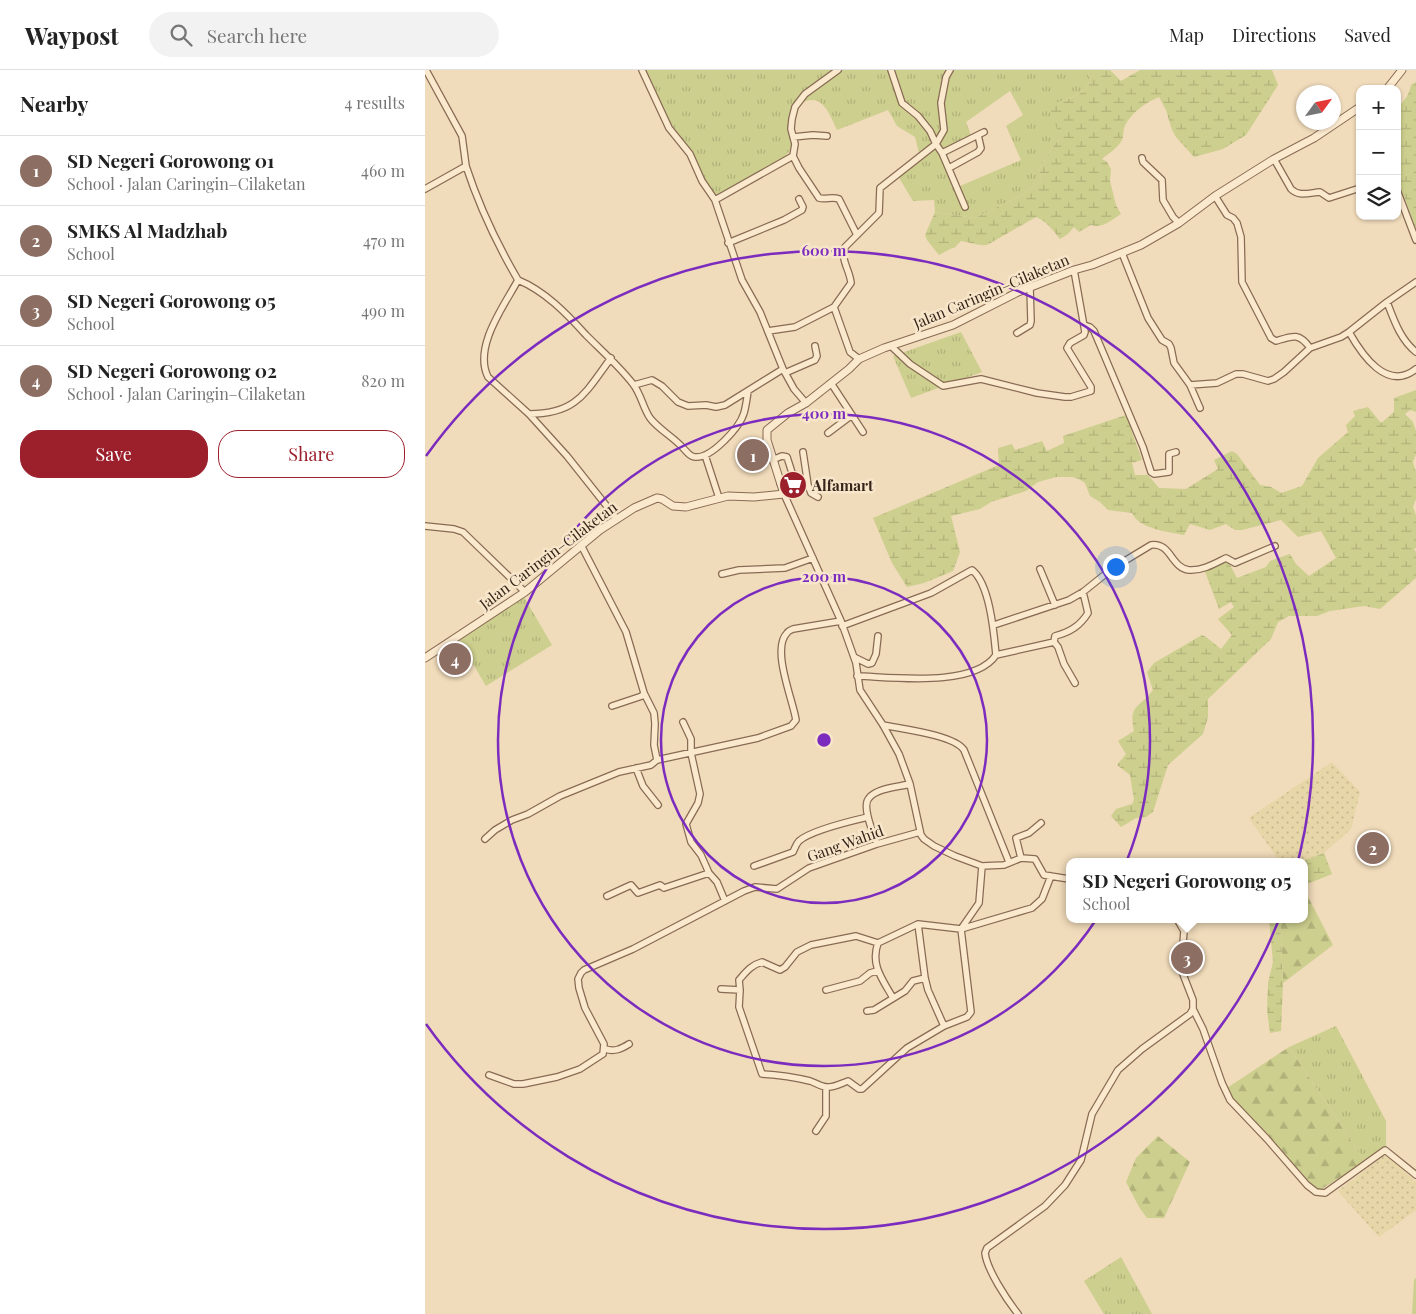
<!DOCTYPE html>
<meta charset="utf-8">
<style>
:root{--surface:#fff;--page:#f2f2f2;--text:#222;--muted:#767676;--line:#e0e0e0;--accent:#9b202c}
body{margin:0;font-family:"Playfair Display",serif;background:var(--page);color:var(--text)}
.controls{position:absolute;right:15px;top:15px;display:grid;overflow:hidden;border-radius:10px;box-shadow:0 1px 4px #0004}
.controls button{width:45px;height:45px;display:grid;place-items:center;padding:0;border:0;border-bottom:1px solid var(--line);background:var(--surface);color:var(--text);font:25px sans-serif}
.compass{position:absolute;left:871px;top:15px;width:45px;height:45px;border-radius:50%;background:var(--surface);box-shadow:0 1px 4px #0004;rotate:57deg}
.you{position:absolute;left:690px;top:496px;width:18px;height:18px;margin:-12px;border:4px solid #fff;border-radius:50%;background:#1a73e8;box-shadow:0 0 0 8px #1a73e833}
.badge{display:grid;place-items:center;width:32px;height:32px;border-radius:50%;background:var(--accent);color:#fff;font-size:16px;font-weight:700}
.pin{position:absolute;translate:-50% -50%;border:2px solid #fff;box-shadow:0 1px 5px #0006}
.popup{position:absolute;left:641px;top:788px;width:242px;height:65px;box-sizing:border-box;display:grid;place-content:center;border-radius:10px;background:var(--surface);filter:drop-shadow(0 1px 4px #0005);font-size:16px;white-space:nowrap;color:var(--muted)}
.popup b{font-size:19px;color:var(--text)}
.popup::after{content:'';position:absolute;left:50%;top:100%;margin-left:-10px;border:10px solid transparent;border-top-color:var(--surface)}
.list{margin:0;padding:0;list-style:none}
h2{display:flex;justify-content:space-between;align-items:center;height:65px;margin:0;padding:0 20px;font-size:21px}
h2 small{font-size:16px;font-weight:400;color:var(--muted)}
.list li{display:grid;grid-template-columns:32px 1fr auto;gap:15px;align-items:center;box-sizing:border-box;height:70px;padding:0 20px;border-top:1px solid var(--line)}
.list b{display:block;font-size:19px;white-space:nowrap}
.list p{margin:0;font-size:16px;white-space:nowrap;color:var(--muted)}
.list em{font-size:16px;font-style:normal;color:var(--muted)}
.actions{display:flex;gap:10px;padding:15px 20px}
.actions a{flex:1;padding:11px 0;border:1px solid var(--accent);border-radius:20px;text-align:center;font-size:18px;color:var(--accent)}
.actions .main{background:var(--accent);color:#fff}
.icon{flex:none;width:28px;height:28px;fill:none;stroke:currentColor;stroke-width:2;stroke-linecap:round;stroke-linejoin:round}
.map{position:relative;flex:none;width:991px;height:1244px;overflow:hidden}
header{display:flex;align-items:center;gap:30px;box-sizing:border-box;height:70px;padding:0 25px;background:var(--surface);border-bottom:1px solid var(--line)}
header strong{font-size:24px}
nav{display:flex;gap:28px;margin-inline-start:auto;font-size:18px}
.search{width:350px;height:45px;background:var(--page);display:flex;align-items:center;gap:12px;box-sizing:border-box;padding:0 18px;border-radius:28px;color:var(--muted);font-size:19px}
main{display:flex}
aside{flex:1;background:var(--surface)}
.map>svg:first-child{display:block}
.farmland{fill:url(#farmland-dots)}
.grass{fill:url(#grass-tufts);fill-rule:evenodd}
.forest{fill:url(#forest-firs)}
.wetland{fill:url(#wetland-marsh)}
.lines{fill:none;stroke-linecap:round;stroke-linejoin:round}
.minor-casing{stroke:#886b54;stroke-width:8}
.tertiary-casing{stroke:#886b54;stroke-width:9}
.minor{stroke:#fbe9ce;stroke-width:5.5}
.tertiary{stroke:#fbe9ce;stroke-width:7}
.ring{fill:none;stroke:#7b2cbf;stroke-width:2.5}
.labels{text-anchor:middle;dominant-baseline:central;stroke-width:5;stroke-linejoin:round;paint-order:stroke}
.street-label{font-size:15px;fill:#36251a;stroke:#f8e6ca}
.poi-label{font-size:15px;font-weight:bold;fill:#36251a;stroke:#f8e6ca;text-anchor:start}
.centre{fill:#7b2cbf;stroke:#f8e6ca;stroke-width:2.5}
.ring-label{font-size:15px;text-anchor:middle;font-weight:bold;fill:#7b2cbf;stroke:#f8e6ca;stroke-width:5;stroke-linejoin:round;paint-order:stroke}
</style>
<header>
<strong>Waypost</strong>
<div class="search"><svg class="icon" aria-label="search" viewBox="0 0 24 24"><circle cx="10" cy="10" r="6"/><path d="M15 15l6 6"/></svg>Search here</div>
<nav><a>Map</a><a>Directions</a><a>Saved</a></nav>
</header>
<main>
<aside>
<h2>Nearby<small>4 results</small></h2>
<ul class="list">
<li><span class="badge" style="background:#8d6e63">1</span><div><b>SD Negeri Gorowong 01</b><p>School · Jalan Caringin–Cilaketan</p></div><em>460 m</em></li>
<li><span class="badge" style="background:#8d6e63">2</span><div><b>SMKS Al Madzhab</b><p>School</p></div><em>470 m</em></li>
<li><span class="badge" style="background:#8d6e63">3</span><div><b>SD Negeri Gorowong 05</b><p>School</p></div><em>490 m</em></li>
<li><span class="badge" style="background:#8d6e63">4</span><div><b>SD Negeri Gorowong 02</b><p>School · Jalan Caringin–Cilaketan</p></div><em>820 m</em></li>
</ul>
<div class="actions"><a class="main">Save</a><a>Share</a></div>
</aside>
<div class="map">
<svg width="991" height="1244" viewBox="0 0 991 1244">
<defs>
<pattern id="farmland-dots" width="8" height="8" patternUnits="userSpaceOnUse" patternTransform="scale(1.25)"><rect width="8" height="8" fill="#e7d6a7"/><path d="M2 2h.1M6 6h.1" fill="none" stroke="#c7b88f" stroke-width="1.8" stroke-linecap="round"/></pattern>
<pattern id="grass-tufts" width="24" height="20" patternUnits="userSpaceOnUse" patternTransform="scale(1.25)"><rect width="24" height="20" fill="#cdcf8e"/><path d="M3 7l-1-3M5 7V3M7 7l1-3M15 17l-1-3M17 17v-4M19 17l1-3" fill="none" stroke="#b1b27a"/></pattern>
<pattern id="forest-firs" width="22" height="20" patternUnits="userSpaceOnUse" patternTransform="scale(1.25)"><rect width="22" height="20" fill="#cdcf8e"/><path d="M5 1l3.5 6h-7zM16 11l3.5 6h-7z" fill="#b1b27a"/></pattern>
<pattern id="wetland-marsh" width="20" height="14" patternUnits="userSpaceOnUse" patternTransform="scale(1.25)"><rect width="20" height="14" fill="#cdcf8e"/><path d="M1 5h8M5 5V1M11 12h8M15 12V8" fill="none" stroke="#b1b27a"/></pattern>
</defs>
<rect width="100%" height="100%" fill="#f0dbba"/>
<path class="farmland" d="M 907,692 L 935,722 L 926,759 L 899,783 L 875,792 L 855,792 L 824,748 Z
M 961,1084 L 991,1112 L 991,1140 L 954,1167 L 913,1121 Z"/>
<path class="grass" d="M 217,0 L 663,0 C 663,4 665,9 664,13 C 661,24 644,28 635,32 L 636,68 L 629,75 L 614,99 L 617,110 L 607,118 L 589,129 L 550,148 L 510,142 L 509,130 L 488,131 L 473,106 L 495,87 L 490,67 L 472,56 L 463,40 L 412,60 C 401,36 394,18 366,40 C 367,53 371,72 363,83 C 353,96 305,119 289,128 L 221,11 ZM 585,21 L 598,45 L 581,56 L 596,90 L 535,116 L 535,122 L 518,81 L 547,68 L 541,52 Z
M 536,262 L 557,302 L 486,328 L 468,286 Z
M 99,527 L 127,575 L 61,616 L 34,570 Z
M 911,956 L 961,1051 L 961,1084 L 940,1092 L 864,977 Z
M 696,1187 L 727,1244 L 679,1244 L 659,1211 Z"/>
<path class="forest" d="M 880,821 L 908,875 L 858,913 L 855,849 L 880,849 Z
M 864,977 L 940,1092 L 890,1123 L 799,1020 Z
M 733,1066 L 765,1092 L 739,1148 L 722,1148 L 714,1137 L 701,1112 L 711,1088 Z
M 991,1208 L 991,1244 L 987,1244 L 989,1210 Z"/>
<path class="wetland" d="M 663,0 L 685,0 L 696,11 L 715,0 L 847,0 L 853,15 L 821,65 L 798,79 L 769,87 L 751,67 L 747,60 L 741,40 L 734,27 C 720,33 705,43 699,58 C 698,63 699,68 695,73 C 691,79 683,84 677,89 L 682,92 L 686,99 L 685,111 L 691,135 L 696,144 C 686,150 678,159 666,155 L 654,162 L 649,157 L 643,164 L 635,169 C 628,160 621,151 611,147 L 562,175 C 553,176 545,172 536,171 L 529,178 L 527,178 L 514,185 L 502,170 L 500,165 L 510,142 L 550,148 L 589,129 L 607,118 L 617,110 L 614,99 L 629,75 L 636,68 L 621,34 C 633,33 661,26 664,13 C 665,9 663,4 663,0 Z
M 991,12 L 991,159 L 972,108 L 972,37 C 980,31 984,25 986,15 Z
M 991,320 L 991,342 L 985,340 L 980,344 L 988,352 L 991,361 L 991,384 L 988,392 L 991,402 L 991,429 L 988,437 L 991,445 L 991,478 L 989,479 L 991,482 L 991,508 L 955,539 L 939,536 L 905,541 L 892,546 L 864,546 L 853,552 L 846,569 L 783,629 L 783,647 L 778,664 L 743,695 L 728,742 L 721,747 L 711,748 L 696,757 L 686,746 L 691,739 L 707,734 L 709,730 L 705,705 L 692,695 L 701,684 L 693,671 L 709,661 C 703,634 715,638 728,620 L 722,602 L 729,593 L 777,565 L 781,567 L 796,579 L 807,565 L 793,549 L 809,537 L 806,532 L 794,539 L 779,499 L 803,491 L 812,508 L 841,497 L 845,491 L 865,484 L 871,494 L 884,506 L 911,488 L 896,461 L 873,467 L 856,450 L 817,460 L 810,460 L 801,454 L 785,460 L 765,454 L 759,465 C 744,462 714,459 707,443 L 683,440 L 675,432 L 665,426 L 660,413 L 654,409 L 647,407 L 631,407 L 613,412 L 601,421 L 566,432 L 555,439 L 526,446 L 535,482 L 528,501 L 499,513 L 482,517 L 467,493 L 448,448 L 574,395 L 573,378 L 587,374 L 590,380 L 617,371 L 622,381 L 639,373 L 638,366 L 701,345 L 717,390 L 707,393 L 710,405 L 723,405 L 734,418 L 761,419 L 793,399 L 789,390 L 807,381 L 812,384 L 835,415 L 846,417 L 856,423 L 877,416 L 893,388 L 923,362 L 921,355 L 930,346 L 928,341 L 943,337 L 956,353 L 969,342 L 969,328 Z
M 899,783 L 907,804 L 880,815 L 880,792 L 875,792 Z
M 844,849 L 855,849 L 858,913 L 856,961 L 845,963 L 842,940 L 843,913 L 848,892 Z"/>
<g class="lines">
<g class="minor-casing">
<path id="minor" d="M 1,0 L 37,66 L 41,96
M 217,0 L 244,58 L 265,84 L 277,111 L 290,130 L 317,210 L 335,242 L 358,299 L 369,319 L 381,333
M 413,0 L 380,24 L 370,37 L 367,49 L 366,59 L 370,74 L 368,86 L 374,98 L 394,128 C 401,130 407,126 414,129 L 432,165
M 466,0 L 477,33 L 493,46 L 505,61 L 511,74 L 517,83 L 540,137
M 368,67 L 388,65 L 402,66
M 517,83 L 553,65
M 717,88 L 718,92 L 737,110 L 738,130 L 748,147 L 754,153
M 849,89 L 866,119 C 874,127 884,123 895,122 L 904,128 L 935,118
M 524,98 L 553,82 L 556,78 L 553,65 L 559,62
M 0,119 L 41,96 C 54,136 72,174 93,210
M 972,120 L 991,170
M 790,126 L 802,145 L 808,148 L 812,153 L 816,167 L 817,212 L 846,268 L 851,271 C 867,266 874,262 885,278
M 290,130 L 368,86
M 303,173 L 359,150 L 377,140 L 378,137 L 374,129
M 697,183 L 723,248 L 737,270 L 744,274 L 746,278 L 749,293 L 765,315 L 792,313 L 811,304 L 818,304 L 843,311 L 849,309 L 859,302 L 885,278 L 916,267 L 924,262 L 962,232 L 991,212
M 962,232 C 969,250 975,269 991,282
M 409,237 L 426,213 C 425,200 415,190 420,177 L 454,143 L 455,118 L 511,74 L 519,60 L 516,33 L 521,7 L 525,0
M 659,255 L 665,257 L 669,261 L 718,377 L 726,402 L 729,404 L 744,402 L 744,384 L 751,382
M 343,261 L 370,257 L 409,237 L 425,282 L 434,289
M 924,262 C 937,285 962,322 991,299
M 592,263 L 605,255 L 606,251 L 605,217
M 466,276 L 485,294 L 518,316 L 556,309 L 612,323 L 640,327 L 646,327 L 666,321 L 666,317 L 642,278 L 645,273 L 659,265 L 660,262 L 649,200
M 360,303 L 390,290 L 392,286 L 390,276
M 406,313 L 438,362
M 209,315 L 227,310 L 237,316 L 253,332 L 263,336 L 281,335 L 291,337 L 300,335 L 358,299
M 765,315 L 775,338
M 104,344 C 152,344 160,323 186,288
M 403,363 L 427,345
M 378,382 L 383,415 L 366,424 L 359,424 L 416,551 L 431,593 L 435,620 L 458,655 L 474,684 L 485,714 L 496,765 L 499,769 L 509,776 L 530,786 L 557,796 L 579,795 L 596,788 L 610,789 L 619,805 L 644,809
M 280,385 L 294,428
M 347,390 L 357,386 L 362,387 L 369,409
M 355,413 L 382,408
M 383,415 L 386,423 L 393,427
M 192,449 L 142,386 L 104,344 L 63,307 C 48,277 79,236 93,210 C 120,221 142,244 161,265 C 177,281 194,296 208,314 C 216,324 218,338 225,348 C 234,360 249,367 259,379 C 262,382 265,387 270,387 C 286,389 315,357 319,343 C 321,336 322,328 323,321
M 0,456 L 29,459 L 38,462 L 100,522
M 156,475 L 201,562 L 219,623 L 229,643 L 230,654 L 229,675 L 232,690
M 615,499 L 630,535
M 297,504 L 314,500 L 360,498 L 388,488
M 569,555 L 644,530 L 658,522 L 688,498 L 726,475 C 746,472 746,498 764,500 C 777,501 789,494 801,488 L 810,493 L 850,476
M 417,556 L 506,523 L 547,500 C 565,514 569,564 571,585 C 549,618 467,607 432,606
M 629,572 L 630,566 C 645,562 655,556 663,543 L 658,522
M 571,585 L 629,572 L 633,577 L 639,594 L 650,613
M 429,587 L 443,594 L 447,593 L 451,584 L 453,566
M 187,636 L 217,626 L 219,623
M 258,652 L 266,669 L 266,683 L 275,724 L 273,733 L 261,754 L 266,772 L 276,785 L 284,803 L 292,812 L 300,831
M 458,655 C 477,659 529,665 539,680 L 584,792
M 211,698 L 218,716 L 233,735
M 60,769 L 70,760 L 87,750 L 103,744 L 135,726 L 194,702 L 226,695 L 232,690 L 333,668 L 366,656 L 371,650 C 368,630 346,579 362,563 C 363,561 366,560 368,559 L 416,551
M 452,774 C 449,765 436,736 444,728 C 452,718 473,717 485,714
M 596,788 L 591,768 L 604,763 L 616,753
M 329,796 L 368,782 C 370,778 371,774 374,771 C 386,760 426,751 443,747
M 182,826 L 206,815 L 213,823 L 235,815 L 239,818 L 284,803
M 752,849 L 759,861 L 756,899 L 768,930 L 768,939 L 778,959 L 797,1013 L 805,1030 L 842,1069 L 882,1115 L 891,1122 L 900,1123 L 960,1080 L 991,1105
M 493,854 L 500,908 L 503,920 L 519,956
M 453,873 C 445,895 458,910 468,928
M 296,919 L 315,920 L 314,910 C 321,902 326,895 337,892 L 355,900 L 360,897 L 372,882 L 386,875 L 431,866 L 453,873 L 493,854 L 536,859 L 607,838 L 617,829 L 626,806
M 315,920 L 314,937 L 337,1004 C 354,1005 369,1007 385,1011 C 391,1013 398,1018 404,1017 C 410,1017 417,1013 423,1011 L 434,1019 L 437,1019 L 482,978 L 519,956 L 542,947 L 546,942 L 536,859 L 554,833 L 557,796
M 401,920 L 435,911 L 445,903 L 452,901
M 442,941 L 449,940 L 480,921 L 488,911 L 500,908
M 180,979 C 190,982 196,979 204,974
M 64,1005 L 89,1014 L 98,1014 L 132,1007 L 155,999 L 178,984 L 179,974 L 160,938 L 154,918 L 153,909 L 156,903 L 159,900 L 208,879 L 319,821 L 330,817 L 352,819 L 384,798 L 452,774 L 495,762
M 391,1061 L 401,1046 L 401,1017
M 593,1244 C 582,1230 562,1200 560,1183 L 562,1178 L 620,1136 L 640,1115 L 656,1090 L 667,1044 L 693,1000 L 717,979 L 765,944 L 768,939"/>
</g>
<g class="tertiary-casing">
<path id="tertiary" d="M 962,19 L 977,0
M 0,588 L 100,522 L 175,460 L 209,438 L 232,428 L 237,429 L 248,436 L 261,437 L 303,426 L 329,427 L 359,424 L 342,370 L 342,360 L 363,343 L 381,333 L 424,299 L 434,289 L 459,278 L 528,255 L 593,222 L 649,200 L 667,195 L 716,175 L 754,153 L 790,126 L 849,89 L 889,68 L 935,37"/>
</g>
<use href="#minor" class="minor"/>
<use href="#tertiary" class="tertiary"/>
</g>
<g class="ring">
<circle cx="399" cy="670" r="163"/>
<circle cx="399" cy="670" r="326"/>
<path d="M1 386A489 489 0 1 1 1 954"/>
</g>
<defs>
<g id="supermarket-disc" transform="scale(1.4375)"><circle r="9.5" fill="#9b202c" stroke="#f8e6ca"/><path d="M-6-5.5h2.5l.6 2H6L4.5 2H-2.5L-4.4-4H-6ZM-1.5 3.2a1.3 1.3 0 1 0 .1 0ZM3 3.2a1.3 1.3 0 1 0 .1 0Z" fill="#fff"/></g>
</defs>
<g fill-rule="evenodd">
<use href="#supermarket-disc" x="368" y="415"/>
</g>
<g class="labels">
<g class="street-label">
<text transform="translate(566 221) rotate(-23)">Jalan Caringin–Cilaketan</text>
<text transform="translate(123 485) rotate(-37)">Jalan Caringin–Cilaketan</text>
<text transform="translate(420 773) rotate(-20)">Gang Wahid</text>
</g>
<g class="poi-label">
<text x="387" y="415">Alfamart</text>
</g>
</g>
<circle cx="399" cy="670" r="8" class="centre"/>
<g class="ring-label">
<text x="399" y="186">600 m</text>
<text x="399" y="349">400 m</text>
<text x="399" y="512">200 m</text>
</g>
</svg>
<div class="controls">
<button>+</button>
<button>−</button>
<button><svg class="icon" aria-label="layers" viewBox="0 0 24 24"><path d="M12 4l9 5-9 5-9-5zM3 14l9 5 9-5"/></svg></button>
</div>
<svg class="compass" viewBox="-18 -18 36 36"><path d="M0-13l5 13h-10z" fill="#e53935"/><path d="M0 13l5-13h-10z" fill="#767676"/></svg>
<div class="you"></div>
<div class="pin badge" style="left:328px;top:385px;background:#8d6e63">1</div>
<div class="pin badge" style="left:948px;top:778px;background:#8d6e63">2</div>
<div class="pin badge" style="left:762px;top:888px;background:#8d6e63">3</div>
<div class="popup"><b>SD Negeri Gorowong 05</b>School</div>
<div class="pin badge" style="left:30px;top:589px;background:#8d6e63">4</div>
</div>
</main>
